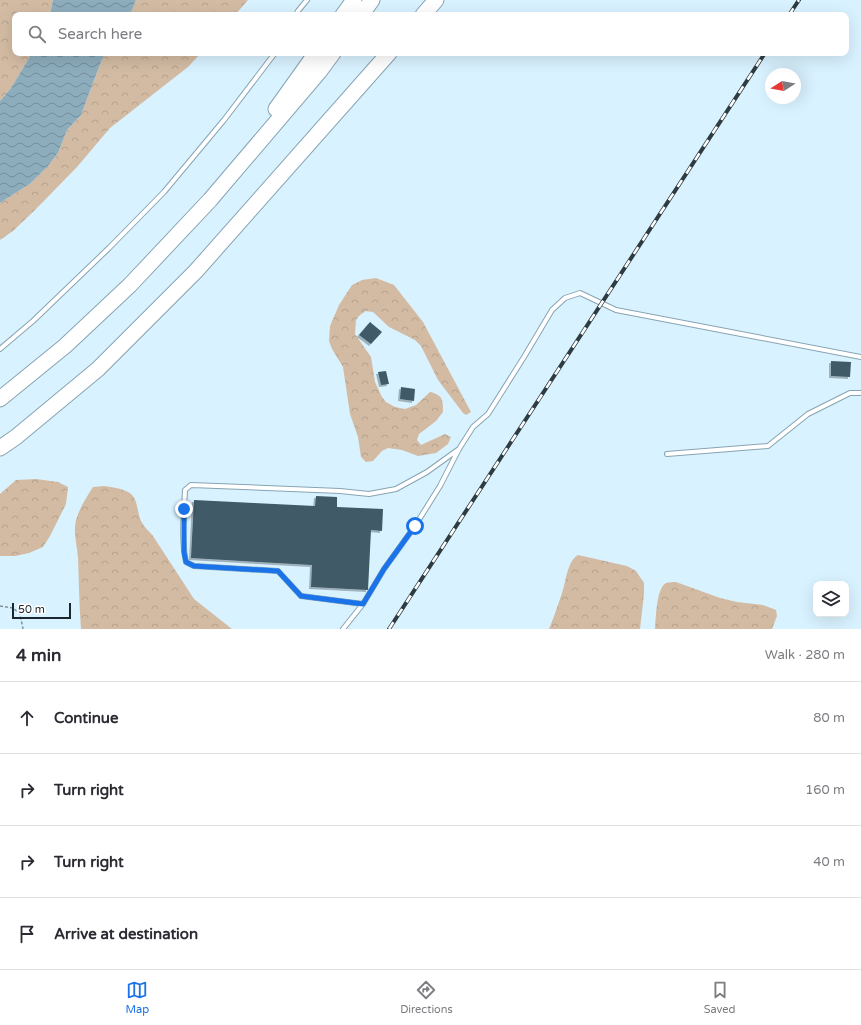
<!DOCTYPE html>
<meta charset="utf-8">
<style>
:root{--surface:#fff;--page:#f2f2f3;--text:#2b2b33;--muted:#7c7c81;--line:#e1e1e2;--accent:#1a73e8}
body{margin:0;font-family:"Varela Round",sans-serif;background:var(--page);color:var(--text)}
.controls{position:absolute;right:12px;bottom:12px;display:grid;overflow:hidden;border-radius:8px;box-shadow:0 4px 16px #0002}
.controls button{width:36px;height:36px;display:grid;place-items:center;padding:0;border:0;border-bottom:1px solid var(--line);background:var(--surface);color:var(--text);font:20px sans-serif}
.compass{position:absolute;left:765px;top:68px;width:36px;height:36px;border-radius:50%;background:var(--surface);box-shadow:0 4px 16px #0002;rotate:259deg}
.scale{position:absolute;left:12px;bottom:10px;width:59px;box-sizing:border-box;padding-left:4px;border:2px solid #1b272d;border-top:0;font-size:11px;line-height:14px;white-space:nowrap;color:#1b272d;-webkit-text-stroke:3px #fff;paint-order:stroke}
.stop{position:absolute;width:12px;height:12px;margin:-9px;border:3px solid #1a73e8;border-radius:50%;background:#fff}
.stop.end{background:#1a73e8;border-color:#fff;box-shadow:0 1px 4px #0008}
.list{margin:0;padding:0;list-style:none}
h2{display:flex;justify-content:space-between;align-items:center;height:52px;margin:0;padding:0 16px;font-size:17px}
h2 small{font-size:13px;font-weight:400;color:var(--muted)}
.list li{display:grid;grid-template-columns:26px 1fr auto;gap:12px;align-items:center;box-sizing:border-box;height:72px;padding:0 16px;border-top:1px solid var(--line)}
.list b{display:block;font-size:15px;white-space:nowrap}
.list em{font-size:13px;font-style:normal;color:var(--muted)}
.icon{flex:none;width:22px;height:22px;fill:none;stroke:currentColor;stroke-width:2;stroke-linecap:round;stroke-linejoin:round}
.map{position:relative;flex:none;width:861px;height:629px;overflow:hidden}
.search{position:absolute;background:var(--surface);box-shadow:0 4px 16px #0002;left:12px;right:12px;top:12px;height:44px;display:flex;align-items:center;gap:10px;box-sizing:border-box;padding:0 14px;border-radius:8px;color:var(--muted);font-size:15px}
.sheet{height:340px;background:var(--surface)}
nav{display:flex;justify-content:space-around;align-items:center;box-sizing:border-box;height:56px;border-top:1px solid var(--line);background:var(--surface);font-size:11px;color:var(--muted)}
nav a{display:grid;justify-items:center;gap:2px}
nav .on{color:var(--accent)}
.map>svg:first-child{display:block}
.forest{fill:url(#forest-crowns)}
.water{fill:url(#water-waves)}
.building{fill:#3f5a68;filter:url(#shadow)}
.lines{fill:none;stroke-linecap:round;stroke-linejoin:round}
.service-casing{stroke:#87a4b3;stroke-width:6}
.motorway-casing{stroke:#87a4b3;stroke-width:17}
.path{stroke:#80939d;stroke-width:1.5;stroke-dasharray:3 2;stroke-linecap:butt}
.service{stroke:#fff;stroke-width:4}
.motorway{stroke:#fff;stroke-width:15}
.rail-casing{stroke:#2e3c42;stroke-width:4}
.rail{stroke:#fff;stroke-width:2.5;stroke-dasharray:8;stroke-linecap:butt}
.route{stroke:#1a73e8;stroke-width:5}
</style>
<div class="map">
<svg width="861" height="629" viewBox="0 0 861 629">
<defs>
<pattern id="forest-crowns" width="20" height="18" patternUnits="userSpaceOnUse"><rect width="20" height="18" fill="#d3bba3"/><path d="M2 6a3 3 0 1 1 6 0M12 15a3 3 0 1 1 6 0" fill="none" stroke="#b5a18d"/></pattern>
<pattern id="water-waves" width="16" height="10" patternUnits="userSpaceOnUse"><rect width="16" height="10" fill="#8dadbd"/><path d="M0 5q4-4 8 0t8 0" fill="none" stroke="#728d9a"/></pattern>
<filter id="shadow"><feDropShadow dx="-2" dy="2" stdDeviation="0" flood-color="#0004"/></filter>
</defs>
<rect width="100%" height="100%" fill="#d9f2ff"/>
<path class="forest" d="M 0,0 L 53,0 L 50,15 L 15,15 L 15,53 L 32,53 L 11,88 L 0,101 Z
M 136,0 L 248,0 L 235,15 L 130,15 Z
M 106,53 L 201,53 L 188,67 L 110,128 L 77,167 L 35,210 L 13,231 L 0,240 L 0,203 L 31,183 L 48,166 L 58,153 L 67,130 L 81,115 L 102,59 Z
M 376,278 L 394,285 L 423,322 L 471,412 L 466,415 L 463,413 L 438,380 L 421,346 L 415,340 L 389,327 L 373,312 L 366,311 L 360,315 L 356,320 L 355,334 L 371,357 L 375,382 L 382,397 L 386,402 L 395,407 L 405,409 L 416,405 L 430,392 C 443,395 443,400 443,412 L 436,421 L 419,434 L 417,440 L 421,445 L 445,434 L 451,437 L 448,444 L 436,453 L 418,456 L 402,450 L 388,448 L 382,451 L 373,461 L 366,462 L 361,457 L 358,437 L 350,414 L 343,367 L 332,349 L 329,341 L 330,326 L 339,305 L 352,285 L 362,280 Z
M 36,479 L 58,482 L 68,487 L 66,504 L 50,536 L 43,547 L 29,553 L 15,556 L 0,556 L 0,494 L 16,480 Z
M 104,486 C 111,487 119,488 126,491 C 139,496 136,510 141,521 C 144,527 149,531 153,536 L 194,599 L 232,629 L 81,629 C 79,605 79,581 78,557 C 77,545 73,533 76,520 C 80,507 86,498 93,487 Z
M 578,555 L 627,566 L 636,571 L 644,583 L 644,594 L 640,629 L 549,629 C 554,617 558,605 562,593 C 566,582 567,561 578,555 Z
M 676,582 L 720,598 L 737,602 L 763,605 L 776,610 L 777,616 L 772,629 L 655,629 C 656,619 656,588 666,583 C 669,582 673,582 676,582 Z"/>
<path class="water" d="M 53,0 L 136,0 L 130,15 L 50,15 Z
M 32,53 L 106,53 L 102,59 L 81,115 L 67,130 L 58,153 L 48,166 L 31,183 L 0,203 L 0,101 L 11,88 Z"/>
<path class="building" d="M 370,322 L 382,332 L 371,344 L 359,335 Z
M 831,361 L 851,362 L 850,377 L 831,376 Z
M 386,371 L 389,384 L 381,385 L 378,372 Z
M 401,387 L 415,389 L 414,401 L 400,399 Z
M 316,496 L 337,497 L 337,507 L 383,509 L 382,531 L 371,530 L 368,590 L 311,587 L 312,565 L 191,558 L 194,500 L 315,506 Z"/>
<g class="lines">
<g class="service-casing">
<path id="service" d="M 296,15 L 298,11 L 307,0
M 0,349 L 33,321 L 109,248 L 164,192 L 224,120 L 275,53
M 667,454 L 768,446 L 808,414 L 850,393 L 861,393
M 363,604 L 301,596 L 278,571 L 194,566 L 186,562 C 181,540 184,512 185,490 L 191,485 L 340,491 L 369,494 L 396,489 L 427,472 L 459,449
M 343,629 L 363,604 L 384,569 L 415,526 L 440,486 L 459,449 L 473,427 L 488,414 L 524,357 L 552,310 L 565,298 L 580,293 L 616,310 L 861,357"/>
</g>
<g class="motorway-casing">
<path id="motorway" d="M 343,15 L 354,0
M 361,15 L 372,0
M 423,15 L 436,0
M 276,109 L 316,53
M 0,399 L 65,346 L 130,285 L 210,200 L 319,72 L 333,53
M 0,448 L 16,437 L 98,369 L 196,271 L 389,53"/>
</g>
<path class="path" d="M 0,606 L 13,608 L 20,614 L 23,629"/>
<use href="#service" class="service"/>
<use href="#motorway" class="motorway"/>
<g class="rail-casing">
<path id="rail" d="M 789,15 L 799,0
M 389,629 L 765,53"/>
</g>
<use href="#rail" class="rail"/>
</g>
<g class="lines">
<path class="route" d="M 184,509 L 184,552 L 186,562 L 194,566 L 278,571 L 301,596 L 363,604 L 384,569 L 415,526"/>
</g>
</svg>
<div class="controls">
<button><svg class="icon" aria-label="layers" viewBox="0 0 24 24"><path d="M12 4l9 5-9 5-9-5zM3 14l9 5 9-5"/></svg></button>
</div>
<svg class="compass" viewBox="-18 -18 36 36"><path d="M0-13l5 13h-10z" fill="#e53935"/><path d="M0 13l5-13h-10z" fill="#7c7c81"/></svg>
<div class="scale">50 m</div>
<div class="stop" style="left:415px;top:526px"></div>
<div class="stop end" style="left:184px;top:509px"></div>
<div class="search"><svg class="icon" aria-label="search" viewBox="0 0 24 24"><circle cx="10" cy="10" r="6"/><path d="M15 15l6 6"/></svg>Search here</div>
</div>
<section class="sheet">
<h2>4 min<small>Walk · 280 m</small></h2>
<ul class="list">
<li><svg class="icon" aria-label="ahead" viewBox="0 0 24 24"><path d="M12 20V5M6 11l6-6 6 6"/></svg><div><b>Continue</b></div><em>80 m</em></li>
<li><svg class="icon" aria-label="right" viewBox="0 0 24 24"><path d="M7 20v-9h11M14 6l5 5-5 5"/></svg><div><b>Turn right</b></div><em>160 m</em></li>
<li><svg class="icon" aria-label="right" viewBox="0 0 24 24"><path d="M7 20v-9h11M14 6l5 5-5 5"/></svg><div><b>Turn right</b></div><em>40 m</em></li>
<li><svg class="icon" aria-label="arrive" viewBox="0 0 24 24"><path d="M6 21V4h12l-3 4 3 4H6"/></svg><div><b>Arrive at destination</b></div></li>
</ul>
</section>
<nav>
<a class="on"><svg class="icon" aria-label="map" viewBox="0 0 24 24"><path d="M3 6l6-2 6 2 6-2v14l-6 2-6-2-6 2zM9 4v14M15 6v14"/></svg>Map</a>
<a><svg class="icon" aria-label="directions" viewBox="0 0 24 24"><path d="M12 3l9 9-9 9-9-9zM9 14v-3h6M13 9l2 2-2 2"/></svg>Directions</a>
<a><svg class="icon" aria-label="saved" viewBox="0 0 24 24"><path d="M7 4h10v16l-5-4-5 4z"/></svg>Saved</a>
</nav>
